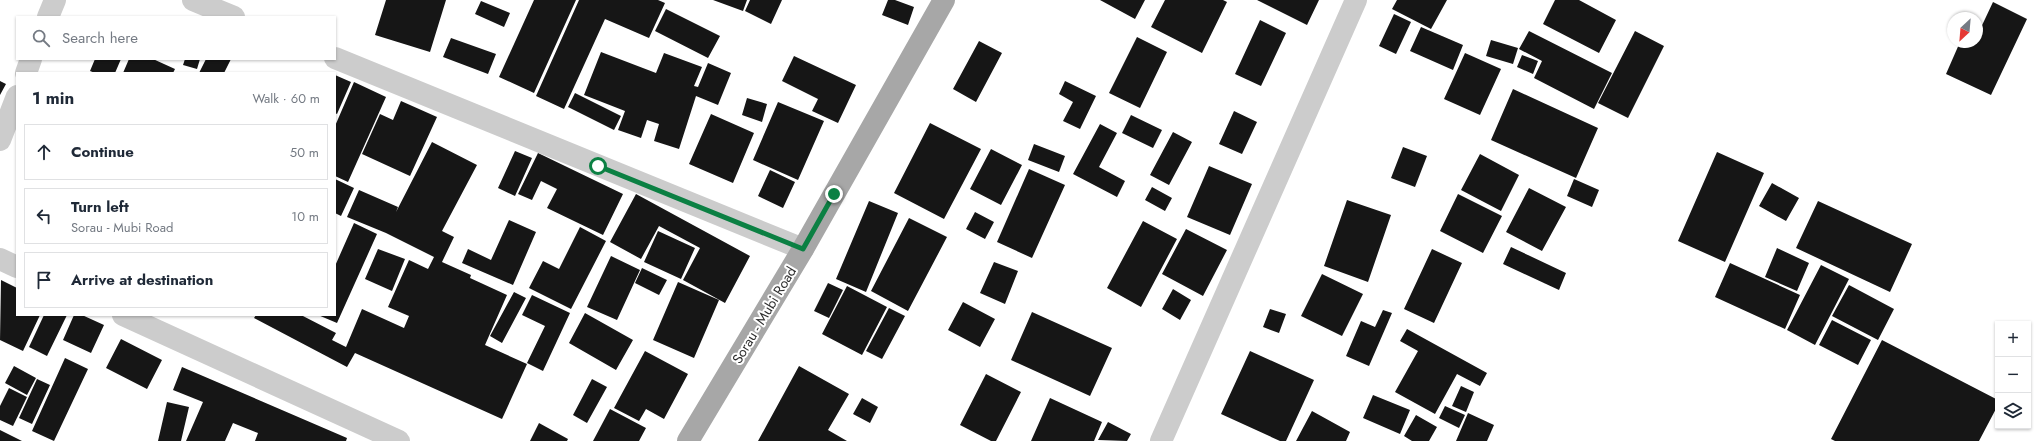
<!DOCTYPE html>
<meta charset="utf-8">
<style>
:root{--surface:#fff;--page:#f6f6f7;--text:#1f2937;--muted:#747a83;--line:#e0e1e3}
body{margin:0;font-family:Jost,sans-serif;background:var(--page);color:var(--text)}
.controls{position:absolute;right:12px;bottom:12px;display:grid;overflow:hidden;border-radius:0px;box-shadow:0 1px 3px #0004}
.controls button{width:36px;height:36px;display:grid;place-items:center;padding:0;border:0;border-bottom:1px solid var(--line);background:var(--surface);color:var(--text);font:20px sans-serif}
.compass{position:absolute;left:1947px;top:12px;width:36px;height:36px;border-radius:50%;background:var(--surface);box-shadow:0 1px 3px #0004;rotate:206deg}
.stop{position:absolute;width:12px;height:12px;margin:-9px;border:3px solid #0b8043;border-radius:50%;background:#fff}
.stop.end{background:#0b8043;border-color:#fff;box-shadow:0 1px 4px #0008}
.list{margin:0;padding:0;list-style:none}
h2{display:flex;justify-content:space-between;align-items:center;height:52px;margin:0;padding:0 16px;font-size:17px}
h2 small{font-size:13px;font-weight:400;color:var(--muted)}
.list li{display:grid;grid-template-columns:26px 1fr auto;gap:12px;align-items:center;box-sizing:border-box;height:56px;margin:0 8px 8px;padding:0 8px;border:1px solid var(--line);border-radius:0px}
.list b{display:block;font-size:15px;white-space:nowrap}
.list p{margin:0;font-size:13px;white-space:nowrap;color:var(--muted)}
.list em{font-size:13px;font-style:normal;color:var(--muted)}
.icon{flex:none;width:22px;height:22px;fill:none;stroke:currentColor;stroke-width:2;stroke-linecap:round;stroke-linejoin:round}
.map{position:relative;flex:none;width:2043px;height:441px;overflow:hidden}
.search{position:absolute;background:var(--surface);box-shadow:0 1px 3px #0004;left:16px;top:16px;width:320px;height:44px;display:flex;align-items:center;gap:10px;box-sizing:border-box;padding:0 14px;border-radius:0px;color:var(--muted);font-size:15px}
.panel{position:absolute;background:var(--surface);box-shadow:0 1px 3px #0004;left:16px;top:72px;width:320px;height:244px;border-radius:0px}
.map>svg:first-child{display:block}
.building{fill:#161616}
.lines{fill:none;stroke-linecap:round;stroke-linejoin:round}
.minor{stroke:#ccc;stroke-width:22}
.major{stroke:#a7a7a7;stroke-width:22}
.route{stroke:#0b8043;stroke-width:5}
.labels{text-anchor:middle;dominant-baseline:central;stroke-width:4;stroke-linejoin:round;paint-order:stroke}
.street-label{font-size:14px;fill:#2f2f2f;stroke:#fff}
</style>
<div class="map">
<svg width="2043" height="441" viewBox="0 0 2043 441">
<rect width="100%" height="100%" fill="#fff"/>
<path class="building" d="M 386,0 L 446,0 L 430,52 L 375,35 Z
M 534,0 L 576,0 L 534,93 L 499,77 Z
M 579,0 L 658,0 L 665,3 L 649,38 L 605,19 L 564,109 L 536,96 Z
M 713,0 L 747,0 L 743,11 Z
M 750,0 L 782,0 L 771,24 L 745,11 Z
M 888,0 L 895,0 L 914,7 L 908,25 L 882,15 Z
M 1100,0 L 1145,0 L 1135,19 Z
M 1165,0 L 1223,0 L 1227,2 L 1202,53 L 1151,27 Z
M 1257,0 L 1319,0 L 1307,25 Z
M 1397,0 L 1447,0 L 1431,29 L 1392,9 Z
M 1555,0 L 1579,0 L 1616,20 L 1599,53 L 1543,24 Z
M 481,1 L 510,13 L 504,27 L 475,14 Z
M 1993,2 L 2027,19 L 1991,95 L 1946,74 L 1960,42 L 1973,44 L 1977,42 L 1977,36 Z
M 666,9 L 720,36 L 708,58 L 655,31 Z
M 1394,14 L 1411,22 L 1396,54 L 1379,46 Z
M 1260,20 L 1286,33 L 1261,86 L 1235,74 Z
M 1421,27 L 1463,45 L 1453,70 L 1410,51 Z
M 1529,31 L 1612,73 L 1594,109 L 1534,78 L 1542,61 L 1519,49 Z
M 1635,31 L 1664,46 L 1628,118 L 1598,103 Z
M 1137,37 L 1167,52 L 1140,108 L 1109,93 Z
M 451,38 L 496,54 L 488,74 L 443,57 Z
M 1491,40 L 1518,48 L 1513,64 L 1486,56 Z
M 979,41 L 1002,53 L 976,102 L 953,89 Z
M 601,52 L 656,73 L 664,53 L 702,67 L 694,86 L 698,87 L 708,63 L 731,73 L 718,105 L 696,96 L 679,149 L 654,141 L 659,124 L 647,120 L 641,138 L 618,130 L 625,111 L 584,95 Z
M 1465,53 L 1501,69 L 1480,115 L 1444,99 Z
M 1522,55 L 1538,61 L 1533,74 L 1517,67 Z
M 794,56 L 856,85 L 838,123 L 812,111 L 818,99 L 782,81 Z
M 95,59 L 121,59 L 115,73 L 95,73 L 90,71 Z
M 129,59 L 153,59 L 175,69 L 173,73 L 123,73 Z
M 185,59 L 200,59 L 197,69 L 183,65 Z
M 206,59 L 231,59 L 224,73 L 199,73 Z
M 335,75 L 351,82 L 337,114 L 335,113 Z
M 0,81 L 6,84 L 0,95 Z
M 1065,81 L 1096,96 L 1080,129 L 1063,121 L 1073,102 L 1059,94 Z
M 354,82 L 386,97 L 348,182 L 335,176 L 335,126 Z
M 1513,89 L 1598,128 L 1576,178 L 1491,140 Z
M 575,93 L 621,116 L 614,130 L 568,107 Z
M 747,98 L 767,104 L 762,122 L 742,115 Z
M 401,101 L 437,117 L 410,176 L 362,154 L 380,114 L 393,120 Z
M 778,102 L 824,121 L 798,180 L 753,160 Z
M 1234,111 L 1257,122 L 1242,154 L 1219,144 Z
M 711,114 L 754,133 L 733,183 L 689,164 Z
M 1131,115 L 1162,130 L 1153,148 L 1122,133 Z
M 930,123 L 981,149 L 944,219 L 894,193 Z
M 1100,124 L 1117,133 L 1099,167 L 1125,181 L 1117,197 L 1073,174 Z
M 1173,132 L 1192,142 L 1169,185 L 1150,175 Z
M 432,142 L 477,165 L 442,231 L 454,237 L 442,262 L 471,275 L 470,278 L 507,295 L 485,345 L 527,364 L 502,419 L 355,353 L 347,367 L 254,318 L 256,315 L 301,315 L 336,333 L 332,340 L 346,347 L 362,309 L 404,328 L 409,316 L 388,307 L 409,260 L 428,269 L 434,257 L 386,233 L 347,217 L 359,190 L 398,207 L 396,212 Z
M 1034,144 L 1065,156 L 1059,172 L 1028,160 Z
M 1403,147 L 1427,156 L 1415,187 L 1391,178 Z
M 991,149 L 1022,165 L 1001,205 L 970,189 Z
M 515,151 L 532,158 L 515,196 L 498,188 Z
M 1717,152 L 1764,173 L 1725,262 L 1678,241 Z
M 538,153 L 623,194 L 603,235 L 547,208 L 557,189 L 541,181 L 532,200 L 518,194 Z
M 1480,154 L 1519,175 L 1501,211 L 1461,190 Z
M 1209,166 L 1252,184 L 1230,235 L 1187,217 Z
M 1029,169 L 1065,185 L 1032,258 L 997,242 Z
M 770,170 L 795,182 L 783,208 L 758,196 Z
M 335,179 L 354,188 L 341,216 L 335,213 Z
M 1574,179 L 1599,190 L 1592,207 L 1567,196 Z
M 1772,183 L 1799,198 L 1786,221 L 1759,206 Z
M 1152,187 L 1172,198 L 1165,211 L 1145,200 Z
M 1529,188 L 1566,207 L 1542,251 L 1506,232 Z
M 636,194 L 750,256 L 725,303 L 683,280 L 700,248 L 659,226 L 641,259 L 610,242 Z
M 1458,194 L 1502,216 L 1483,253 L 1440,231 Z
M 1347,200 L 1391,215 L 1368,282 L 1324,266 Z
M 869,201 L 898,213 L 866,292 L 836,279 Z
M 1818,201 L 1912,244 L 1890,292 L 1796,248 Z
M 975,212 L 994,222 L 985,239 L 966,229 Z
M 909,218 L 947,237 L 908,311 L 871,291 Z
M 509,220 L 536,232 L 513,285 L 462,263 L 468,249 L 491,260 Z
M 1143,221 L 1177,239 L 1141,307 L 1107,288 Z
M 354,223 L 377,234 L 337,323 L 318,315 L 335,315 L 335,266 Z
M 580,227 L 606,241 L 571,309 L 529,288 L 543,261 L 559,269 Z
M 1186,229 L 1227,250 L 1203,296 L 1162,274 Z
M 658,231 L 695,248 L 681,279 L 644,262 Z
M 1511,247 L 1566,273 L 1559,290 L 1503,264 Z
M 1777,248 L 1809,263 L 1797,291 L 1765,277 Z
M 378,249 L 405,259 L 392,291 L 365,279 Z
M 1432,249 L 1462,263 L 1434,323 L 1404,309 Z
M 611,256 L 640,270 L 617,320 L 587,307 Z
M 994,262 L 1018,271 L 1005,304 L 980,293 Z
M 1730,263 L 1800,295 L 1785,329 L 1715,297 Z
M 1821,265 L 1849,279 L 1815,345 L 1787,330 Z
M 642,268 L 667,280 L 659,295 L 635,283 Z
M 1322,274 L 1363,294 L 1342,336 L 1301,316 Z
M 1,280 L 17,288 L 17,315 L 40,315 L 23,351 L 0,340 Z
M 678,282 L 719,300 L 694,358 L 653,340 Z
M 828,283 L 843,290 L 829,318 L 814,311 Z
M 1849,285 L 1894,309 L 1878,340 L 1832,316 Z
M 847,286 L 887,307 L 862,355 L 822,334 Z
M 1173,289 L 1191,300 L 1180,320 L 1162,309 Z
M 514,292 L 526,298 L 502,343 L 490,336 Z
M 532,295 L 570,313 L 543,371 L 527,363 L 545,326 L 522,315 Z
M 963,302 L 995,319 L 980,347 L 948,330 Z
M 889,308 L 905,316 L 882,359 L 866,351 Z
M 1270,309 L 1286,314 L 1279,333 L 1263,327 Z
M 1383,310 L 1392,313 L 1369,366 L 1346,356 L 1361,321 L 1375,327 Z
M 1032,312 L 1112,348 L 1090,396 L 1011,360 Z
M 585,313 L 633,340 L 616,370 L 569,343 Z
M 44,315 L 67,315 L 47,356 L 29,347 Z
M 74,315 L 82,315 L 104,325 L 91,353 L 63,340 Z
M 1832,320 L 1871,340 L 1858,365 L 1819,345 Z
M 1407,329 L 1487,373 L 1480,386 L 1457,374 L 1435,414 L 1395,392 L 1418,351 L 1400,341 Z
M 121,339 L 162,360 L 147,389 L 106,368 Z
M 1882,340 L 1998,400 L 1998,405 L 1979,441 L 1835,441 L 1831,439 Z
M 645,351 L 688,374 L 664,419 L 646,409 L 639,421 L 614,408 Z
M 1250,351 L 1314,380 L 1286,441 L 1280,441 L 1221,414 Z
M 65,358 L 88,369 L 54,441 L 32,431 Z
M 14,366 L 36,378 L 27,395 L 5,383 Z
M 799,366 L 849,394 L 828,430 L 847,441 L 758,441 Z
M 182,367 L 347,438 L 346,441 L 255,441 L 258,433 L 233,423 L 225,441 L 186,441 L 203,402 L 173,390 Z
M 986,374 L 1021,392 L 996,441 L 991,441 L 960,425 Z
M 37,379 L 50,385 L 32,424 L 19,418 Z
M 592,379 L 607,387 L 587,423 L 573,415 Z
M 1461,386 L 1474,392 L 1466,412 L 1452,406 Z
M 9,388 L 27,397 L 13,426 L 0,420 L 0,406 Z
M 1373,395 L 1410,410 L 1400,434 L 1363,418 Z
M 862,398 L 878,407 L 870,423 L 853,414 Z
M 1050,398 L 1102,422 L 1094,441 L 1031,441 Z
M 167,402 L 189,407 L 181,441 L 158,441 Z
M 1445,406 L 1465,415 L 1459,428 L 1439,418 Z
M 610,409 L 646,428 L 639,441 L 593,441 Z
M 1312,411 L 1350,432 L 1346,441 L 1296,441 Z
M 1468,413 L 1494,425 L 1487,441 L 1456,441 Z
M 1416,415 L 1437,427 L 1429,441 L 1412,441 L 1404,436 Z
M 1108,422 L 1131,434 L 1127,441 L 1098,440 Z
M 539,423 L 568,439 L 567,441 L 530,441 Z
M 0,430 L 22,441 L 0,441 Z"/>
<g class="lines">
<path class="minor" d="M 193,0 L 234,17
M 48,17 L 55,0
M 335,58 L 803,249
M 26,73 L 31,59
M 0,140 L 17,96
M 0,259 L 17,267
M 123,315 L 399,441
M 1161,441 L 1356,0"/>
<path class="major" d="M 688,441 L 803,249 L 944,0"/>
</g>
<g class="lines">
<path class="route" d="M 598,166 L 803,249 L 834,194"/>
</g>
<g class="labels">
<g class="street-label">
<text transform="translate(764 315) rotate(-59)">Sorau - Mubi Road</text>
</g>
</g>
</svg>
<div class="controls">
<button>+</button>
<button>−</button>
<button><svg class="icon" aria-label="layers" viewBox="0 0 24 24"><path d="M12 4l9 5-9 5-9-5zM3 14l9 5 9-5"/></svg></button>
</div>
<svg class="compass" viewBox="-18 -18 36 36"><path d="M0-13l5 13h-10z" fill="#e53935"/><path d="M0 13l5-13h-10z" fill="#747a83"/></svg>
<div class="stop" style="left:598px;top:166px"></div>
<div class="stop end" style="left:834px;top:194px"></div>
<div class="search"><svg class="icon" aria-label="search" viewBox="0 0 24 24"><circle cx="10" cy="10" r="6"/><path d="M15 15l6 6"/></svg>Search here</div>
<section class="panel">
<h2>1 min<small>Walk · 60 m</small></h2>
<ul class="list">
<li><svg class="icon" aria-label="ahead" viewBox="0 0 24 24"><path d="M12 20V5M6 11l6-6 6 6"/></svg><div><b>Continue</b></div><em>50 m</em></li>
<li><svg class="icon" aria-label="left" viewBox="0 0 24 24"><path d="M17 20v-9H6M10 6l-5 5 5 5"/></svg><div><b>Turn left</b><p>Sorau - Mubi Road</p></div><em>10 m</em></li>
<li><svg class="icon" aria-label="arrive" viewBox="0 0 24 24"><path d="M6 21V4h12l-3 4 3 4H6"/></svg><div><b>Arrive at destination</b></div></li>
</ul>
</section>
</div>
